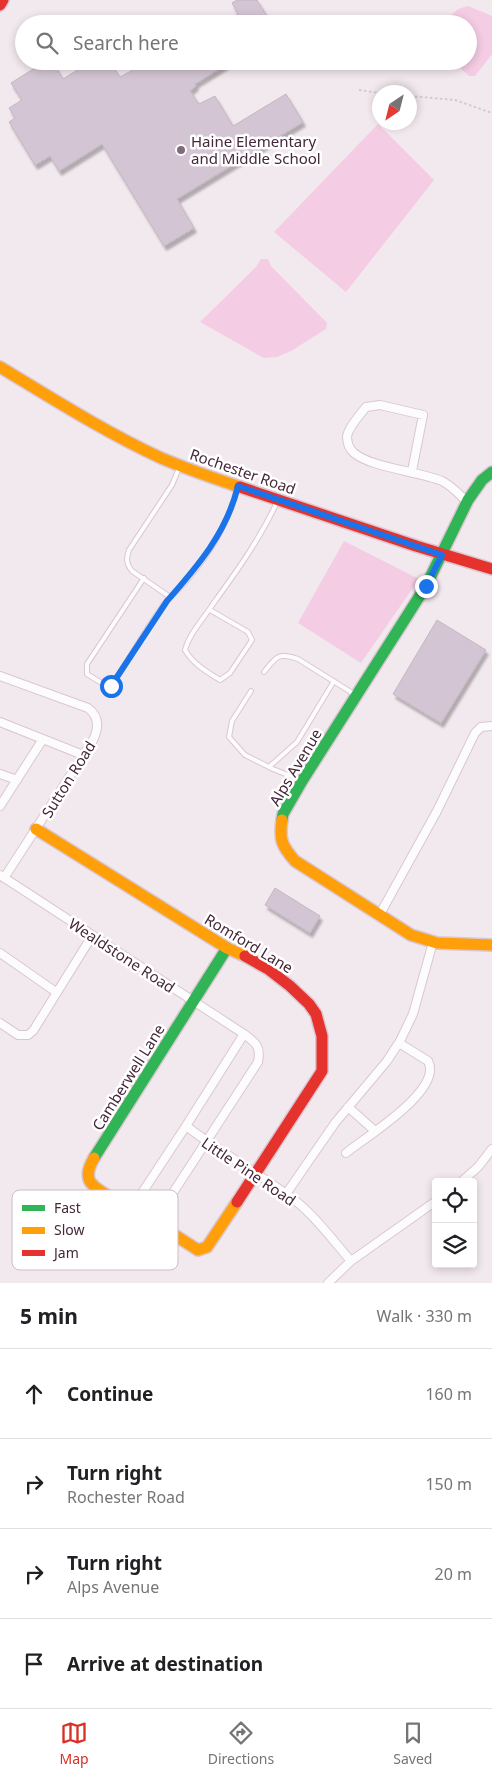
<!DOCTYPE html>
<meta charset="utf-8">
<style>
:root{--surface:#fff;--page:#f6f6f6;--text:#202124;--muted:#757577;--line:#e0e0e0;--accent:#d93025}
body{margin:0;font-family:"Noto Sans",sans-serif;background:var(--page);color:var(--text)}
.controls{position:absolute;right:15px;bottom:15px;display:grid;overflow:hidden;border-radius:5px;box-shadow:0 2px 8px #0003}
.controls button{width:45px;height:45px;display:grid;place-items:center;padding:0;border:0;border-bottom:1px solid var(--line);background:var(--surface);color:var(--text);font:25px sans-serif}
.compass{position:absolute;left:372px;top:85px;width:45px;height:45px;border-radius:50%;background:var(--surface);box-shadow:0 2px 8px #0003;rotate:215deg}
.stop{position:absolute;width:15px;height:15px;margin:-11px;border:4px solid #1a73e8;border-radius:50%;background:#fff}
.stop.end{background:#1a73e8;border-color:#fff;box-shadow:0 1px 5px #0008}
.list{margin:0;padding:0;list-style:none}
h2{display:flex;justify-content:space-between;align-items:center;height:65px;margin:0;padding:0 20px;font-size:21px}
h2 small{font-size:16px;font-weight:400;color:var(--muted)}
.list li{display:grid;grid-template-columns:32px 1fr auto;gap:15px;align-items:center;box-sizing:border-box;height:90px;padding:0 20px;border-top:1px solid var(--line)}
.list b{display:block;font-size:19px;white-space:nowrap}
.list p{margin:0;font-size:16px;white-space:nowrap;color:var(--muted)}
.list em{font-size:16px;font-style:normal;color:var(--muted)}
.icon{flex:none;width:28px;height:28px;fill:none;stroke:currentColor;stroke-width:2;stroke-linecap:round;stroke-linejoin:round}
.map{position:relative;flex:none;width:492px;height:1283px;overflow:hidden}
.search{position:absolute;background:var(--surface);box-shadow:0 2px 8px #0003;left:15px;right:15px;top:15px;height:55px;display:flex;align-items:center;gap:12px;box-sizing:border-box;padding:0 18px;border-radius:28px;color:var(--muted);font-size:19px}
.sheet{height:425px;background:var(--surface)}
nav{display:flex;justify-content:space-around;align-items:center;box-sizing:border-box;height:70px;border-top:1px solid var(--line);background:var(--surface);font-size:14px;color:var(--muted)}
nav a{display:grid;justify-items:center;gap:2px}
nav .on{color:var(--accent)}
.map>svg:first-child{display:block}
.green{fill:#f4cce4}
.building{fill:#d4c5d4;stroke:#c5b6c4;filter:url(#shadow)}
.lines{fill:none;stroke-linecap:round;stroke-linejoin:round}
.lane-casing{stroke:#dac6d1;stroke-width:6}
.street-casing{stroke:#dac6d1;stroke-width:10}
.fast-casing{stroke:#dac6d1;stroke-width:14}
.slow-casing{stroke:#dac6d1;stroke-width:14}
.jam-casing{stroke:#dac6d1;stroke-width:14}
.path{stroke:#d0cace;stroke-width:2;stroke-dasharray:2.5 2.5;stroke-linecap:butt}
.lane{stroke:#fdfcfc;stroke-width:4}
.street{stroke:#fdfcfc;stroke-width:8}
.fast{stroke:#30b455;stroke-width:11}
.slow{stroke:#ff9f0a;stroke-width:11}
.jam{stroke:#e5322d;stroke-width:11}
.route{stroke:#1a73e8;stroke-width:6}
.poi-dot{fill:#826b79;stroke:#fff;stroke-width:2}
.labels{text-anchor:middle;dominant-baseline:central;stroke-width:5;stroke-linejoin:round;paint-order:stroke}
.poi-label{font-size:15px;fill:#45273a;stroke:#fff;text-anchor:start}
.street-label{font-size:15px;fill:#45273a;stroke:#fff}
.key{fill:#fff;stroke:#c7bec4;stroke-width:1}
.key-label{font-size:14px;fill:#45273a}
</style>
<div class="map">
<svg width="492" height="1283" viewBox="0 0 492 1283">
<defs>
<filter id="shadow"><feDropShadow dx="2.5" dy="4.5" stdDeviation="1" flood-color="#0004"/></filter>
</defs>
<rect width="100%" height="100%" fill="#f2e9ee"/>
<path class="green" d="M 468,6 L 492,16 L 492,54 L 475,76 L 469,76 L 452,61 L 468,61 L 468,24 L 441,24 L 458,9 Z
M 378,124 L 434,180 L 346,292 L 274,232 Z
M 261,259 L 268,259 L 271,266 L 327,323 L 326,329 L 291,351 L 277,357 L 264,358 L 200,322 L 256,267 Z
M 344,541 L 419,579 L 361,663 L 298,623 Z"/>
<path class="building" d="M 237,0 L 257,0 L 272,24 L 222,24 L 238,14 L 232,3 Z
M 46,61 L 52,61 L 63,79 L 92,61 L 109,61 L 120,77 L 140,66 L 138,61 L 232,61 L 195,84 L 196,86 L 190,91 L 199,104 L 215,96 L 233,126 L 286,94 L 303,122 L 177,199 L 194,228 L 164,246 L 102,144 L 59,171 L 50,156 L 35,165 L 9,122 L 15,118 L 9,108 L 22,100 L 11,83 Z
M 437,620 L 486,650 L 441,723 L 393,694 Z
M 275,888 L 320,916 L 310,933 L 265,905 Z"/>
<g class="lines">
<g class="lane-casing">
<path id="lane" d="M 144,578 L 87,664 L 87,674 L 108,687 L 115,681 C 132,654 148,625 167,600 C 171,596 175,593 178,590 C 205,562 228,526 237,488
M 170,597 L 132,571 C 126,563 126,559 129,550 L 172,485 L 179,468
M 210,610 L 248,632 L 252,640 L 230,673 L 220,680 C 207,672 193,664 185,650 C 189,634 204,618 213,604 C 237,571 260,539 277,502
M 264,672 C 276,657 278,652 298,659 L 354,694
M 251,691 L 232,721 L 229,737 L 245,755 L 273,769 L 300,780
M 269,767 L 297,742 L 334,681"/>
</g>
<g class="street-casing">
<path id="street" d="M 412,471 L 423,415 L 380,405 L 366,407 C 360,415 349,426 347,436 C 347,442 349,449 354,453 C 372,468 418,471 442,481 C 452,486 458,493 466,501
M 0,676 L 88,708 C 100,717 99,729 92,742 L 4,878
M 0,722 L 83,755
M 0,774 L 17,780
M 0,806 L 43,739
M 0,875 L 244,1034 C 256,1043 261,1046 258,1062 L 154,1222
M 380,914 L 437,811 L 475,733 L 481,727 L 492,726
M 0,953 L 56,992
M 0,1023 L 18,1035 L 28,1035 L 33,1031 L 92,936
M 348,1107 L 375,1131
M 186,1126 C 219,1151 254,1171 288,1195 C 312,1212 331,1238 351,1261
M 346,1153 C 364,1138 444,1090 428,1061 L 399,1043
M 461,1182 L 478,1167 L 492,1149
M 286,1194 L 335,1123 L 387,1061 L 400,1041 L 413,1014 L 433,942
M 132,1208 L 186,1126 L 244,1034
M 328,1283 L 351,1261 L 436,1201"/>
</g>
<g class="fast-casing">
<path id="fast" d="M 282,820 L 283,814 L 302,781 L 426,586 L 468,500 L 482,480 L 492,472
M 94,1158 L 227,948"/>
</g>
<g class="slow-casing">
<path id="slow" d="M 0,367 C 53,399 105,432 161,458 C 187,469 213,478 240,487
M 282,820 C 279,840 282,846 295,861 L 411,935 L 437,943 L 492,945
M 36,829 L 227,948 L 245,956
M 94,1158 C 90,1165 85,1175 91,1183 C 101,1195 119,1200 131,1208 C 154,1221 176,1236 198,1250 L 207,1247 L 237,1202"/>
</g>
<g class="jam-casing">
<path id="jam" d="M 0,5 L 3,0
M 240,487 L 416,546 L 492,569
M 237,1202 L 322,1071 L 322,1036 L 316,1014 L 309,1004 L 290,986 L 268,969 L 245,956"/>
</g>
<path class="path" d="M 359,90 L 380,93
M 410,96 L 455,100 L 492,113"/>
<use href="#lane" class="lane"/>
<use href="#street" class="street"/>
<use href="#fast" class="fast"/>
<use href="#slow" class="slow"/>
<use href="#jam" class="jam"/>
</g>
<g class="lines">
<path class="route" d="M 111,686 L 167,601 C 198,566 227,532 238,486 L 442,555 L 426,586"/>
</g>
<circle class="poi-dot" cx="181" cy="150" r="5"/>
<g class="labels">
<g class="poi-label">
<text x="191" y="141">Haine Elementary<tspan x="191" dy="17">and Middle School</tspan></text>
</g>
<g class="street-label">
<text transform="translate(243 471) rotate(19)">Rochester Road</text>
<text transform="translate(295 767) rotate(-59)">Alps Avenue</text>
<text transform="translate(68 779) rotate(-58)">Sutton Road</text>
<text transform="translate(249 943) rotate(31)">Romford Lane</text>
<text transform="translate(122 955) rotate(33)">Wealdstone Road</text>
<text transform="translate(128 1077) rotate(-58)">Camberwell Lane</text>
<text transform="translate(249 1171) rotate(34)">Little Pine Road</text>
</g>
</g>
<rect x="12" y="1190" width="166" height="80" rx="8" class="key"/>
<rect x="22" y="1205" width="23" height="6" fill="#30b455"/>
<rect x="22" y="1227" width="23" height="7" fill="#ff9f0a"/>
<rect x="22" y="1250" width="23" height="6" fill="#e5322d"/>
<g class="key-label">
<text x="54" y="1213">Fast</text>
<text x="54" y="1235">Slow</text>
<text x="54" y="1258">Jam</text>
</g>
</svg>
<div class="controls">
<button><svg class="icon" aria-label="locate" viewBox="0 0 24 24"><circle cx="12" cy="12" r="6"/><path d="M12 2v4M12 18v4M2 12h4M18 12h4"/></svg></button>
<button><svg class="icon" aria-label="layers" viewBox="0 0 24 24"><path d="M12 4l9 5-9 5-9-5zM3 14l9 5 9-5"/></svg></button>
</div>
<svg class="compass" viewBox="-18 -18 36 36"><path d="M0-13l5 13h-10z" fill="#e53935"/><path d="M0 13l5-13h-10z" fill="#757577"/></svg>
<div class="stop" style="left:111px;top:686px"></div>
<div class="stop end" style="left:426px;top:586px"></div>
<div class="search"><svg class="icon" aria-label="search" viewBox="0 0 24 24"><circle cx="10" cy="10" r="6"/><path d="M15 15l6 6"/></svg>Search here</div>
</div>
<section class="sheet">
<h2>5 min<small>Walk · 330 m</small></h2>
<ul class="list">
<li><svg class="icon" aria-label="ahead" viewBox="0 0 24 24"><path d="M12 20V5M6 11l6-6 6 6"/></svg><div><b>Continue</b></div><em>160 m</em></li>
<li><svg class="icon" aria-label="right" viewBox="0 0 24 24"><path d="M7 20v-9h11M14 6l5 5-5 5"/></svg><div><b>Turn right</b><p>Rochester Road</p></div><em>150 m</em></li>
<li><svg class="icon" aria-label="right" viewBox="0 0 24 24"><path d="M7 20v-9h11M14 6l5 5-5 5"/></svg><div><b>Turn right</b><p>Alps Avenue</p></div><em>20 m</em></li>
<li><svg class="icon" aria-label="arrive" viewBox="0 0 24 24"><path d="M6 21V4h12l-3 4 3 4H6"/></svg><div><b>Arrive at destination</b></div></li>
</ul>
</section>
<nav>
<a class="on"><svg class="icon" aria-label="map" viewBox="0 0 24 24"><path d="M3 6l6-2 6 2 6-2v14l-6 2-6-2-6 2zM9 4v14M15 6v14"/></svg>Map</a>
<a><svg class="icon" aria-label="directions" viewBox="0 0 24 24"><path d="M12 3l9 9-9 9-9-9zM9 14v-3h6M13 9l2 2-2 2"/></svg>Directions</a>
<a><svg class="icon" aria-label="saved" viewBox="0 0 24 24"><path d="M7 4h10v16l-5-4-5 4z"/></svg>Saved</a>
</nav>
